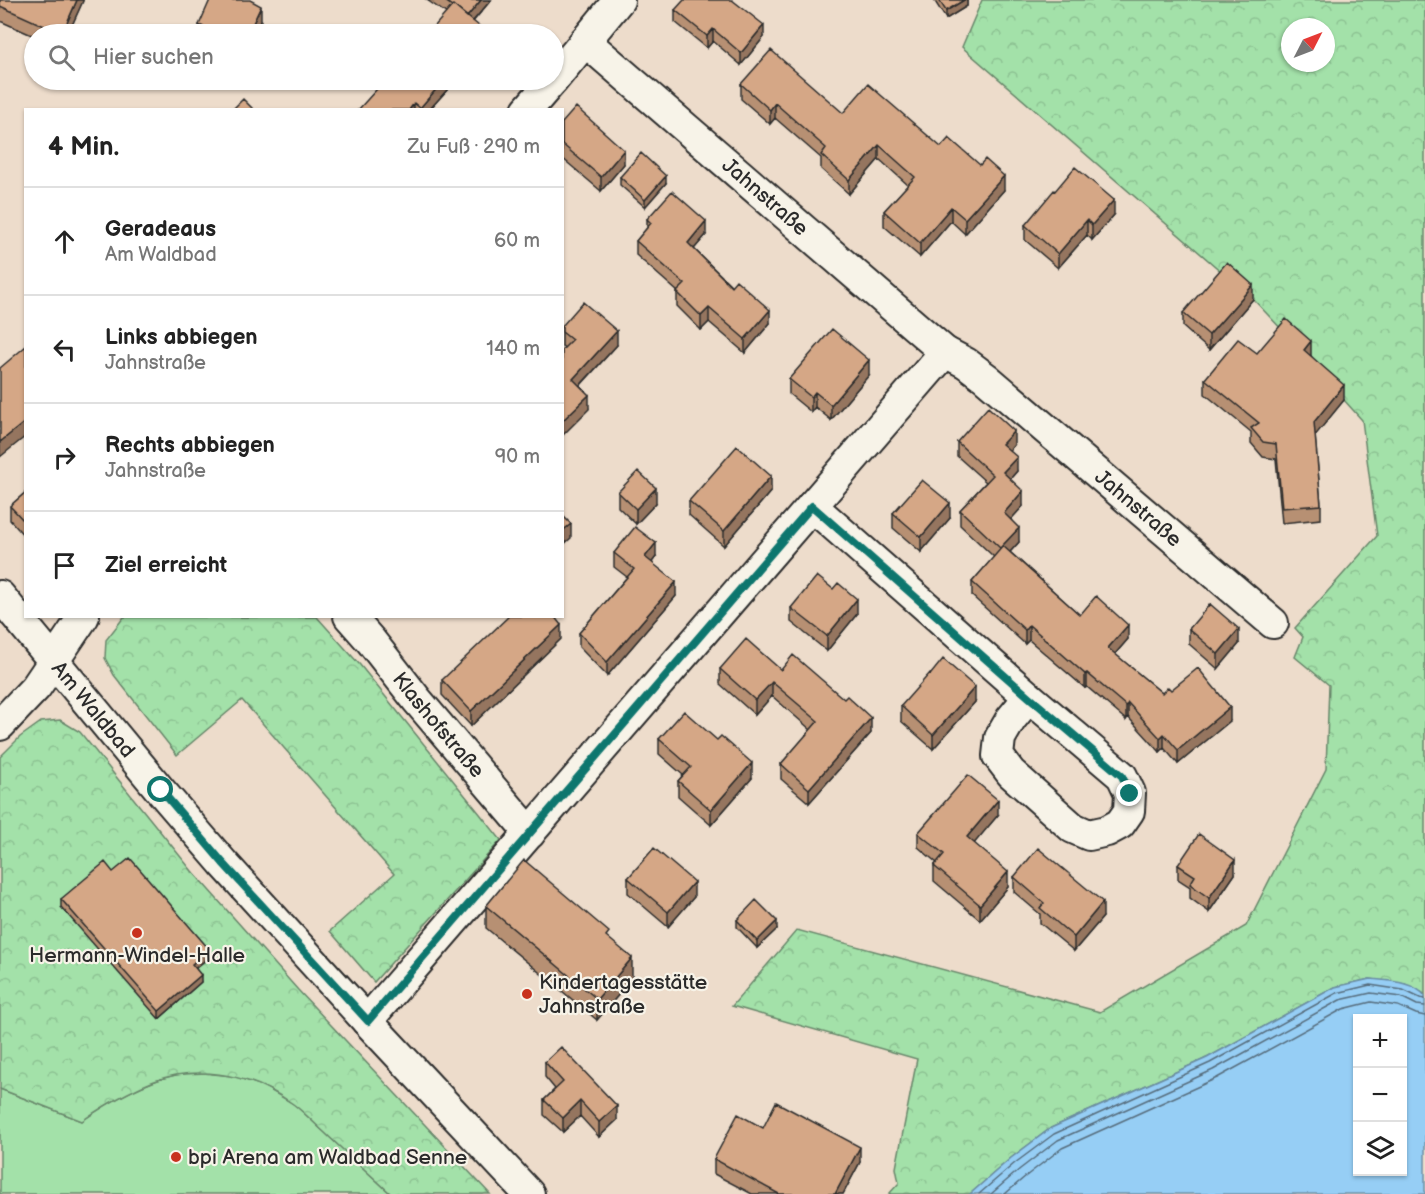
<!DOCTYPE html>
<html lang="de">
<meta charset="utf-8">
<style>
:root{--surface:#fff;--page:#f2f2f2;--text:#222;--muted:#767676;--line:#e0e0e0}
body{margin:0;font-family:"Balsamiq Sans",sans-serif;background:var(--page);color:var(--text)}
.controls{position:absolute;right:18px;bottom:18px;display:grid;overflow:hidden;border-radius:0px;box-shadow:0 2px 4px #0004}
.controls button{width:54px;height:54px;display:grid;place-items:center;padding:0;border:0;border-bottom:2px solid var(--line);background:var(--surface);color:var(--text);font:30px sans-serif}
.compass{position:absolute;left:1281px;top:18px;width:54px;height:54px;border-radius:50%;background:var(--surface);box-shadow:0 2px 4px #0004;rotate:48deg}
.stop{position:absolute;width:18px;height:18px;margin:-14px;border:4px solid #0f766e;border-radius:50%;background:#fff}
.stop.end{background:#0f766e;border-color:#fff;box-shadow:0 2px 6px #0008}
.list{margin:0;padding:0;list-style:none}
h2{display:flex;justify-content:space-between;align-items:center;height:78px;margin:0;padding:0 24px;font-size:26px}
h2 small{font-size:20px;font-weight:400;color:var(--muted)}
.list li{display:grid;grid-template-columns:39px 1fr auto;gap:18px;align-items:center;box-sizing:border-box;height:108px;padding:0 24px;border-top:2px solid var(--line)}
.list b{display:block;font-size:22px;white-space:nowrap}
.list p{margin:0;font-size:20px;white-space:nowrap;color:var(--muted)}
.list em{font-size:20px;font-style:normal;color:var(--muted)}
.icon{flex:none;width:33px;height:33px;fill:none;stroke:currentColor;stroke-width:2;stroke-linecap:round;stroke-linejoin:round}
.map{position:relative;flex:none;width:1425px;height:1194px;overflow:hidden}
.search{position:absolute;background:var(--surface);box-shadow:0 2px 4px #0004;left:24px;top:24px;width:540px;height:66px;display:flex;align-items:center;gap:15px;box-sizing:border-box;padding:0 21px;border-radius:33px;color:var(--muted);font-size:22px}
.panel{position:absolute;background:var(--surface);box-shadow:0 2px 4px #0004;left:24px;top:108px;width:540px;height:510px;border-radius:0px}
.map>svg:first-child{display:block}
.green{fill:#a3e1a9;stroke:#67866a;stroke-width:1.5}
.forest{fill:url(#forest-crowns);stroke:#67866a;stroke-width:1.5;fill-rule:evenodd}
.water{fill:#96cef5;stroke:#6b8da4;stroke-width:1.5;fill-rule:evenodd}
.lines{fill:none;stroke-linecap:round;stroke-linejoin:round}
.shore{stroke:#566c7c;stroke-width:1.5}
.minor-casing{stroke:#2b2b2b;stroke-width:34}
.minor{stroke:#f7f3e8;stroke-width:30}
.wall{fill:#b79073;stroke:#2b2b2b;stroke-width:1.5}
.shaded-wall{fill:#95755e;stroke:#2b2b2b;stroke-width:1.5}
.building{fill:#d5a786;stroke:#2b2b2b;stroke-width:1.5}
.route{stroke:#0f766e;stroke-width:8}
.poi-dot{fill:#c8321e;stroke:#f7f3e8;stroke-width:2}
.labels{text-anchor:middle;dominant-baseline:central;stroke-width:4.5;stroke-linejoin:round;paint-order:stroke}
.street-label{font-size:21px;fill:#2b2b2b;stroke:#f7f3e8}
.poi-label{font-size:21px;fill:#2b2b2b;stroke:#f7f3e8;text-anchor:start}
</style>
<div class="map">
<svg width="1425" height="1194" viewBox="0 0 1425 1194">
<defs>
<pattern id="forest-crowns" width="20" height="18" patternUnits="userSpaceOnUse" patternTransform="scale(1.5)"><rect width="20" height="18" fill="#a3e1a9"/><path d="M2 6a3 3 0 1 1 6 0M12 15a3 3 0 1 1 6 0" fill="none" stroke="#8cc192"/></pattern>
</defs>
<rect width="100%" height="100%" fill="#eddccb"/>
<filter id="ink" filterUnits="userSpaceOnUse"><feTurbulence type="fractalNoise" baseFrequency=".0167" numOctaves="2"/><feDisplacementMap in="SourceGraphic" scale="12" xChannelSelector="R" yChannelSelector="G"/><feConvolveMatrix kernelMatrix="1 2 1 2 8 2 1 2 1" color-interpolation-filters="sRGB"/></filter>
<g filter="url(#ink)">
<path class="green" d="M 203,1073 L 233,1076 L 263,1086 L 294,1104 L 391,1194 L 0,1194 L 0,1089 L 82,1121 C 109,1102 142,1083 175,1075 C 183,1073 194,1074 203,1073 Z"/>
<path class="forest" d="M 982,0 L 1425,0 L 1425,996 L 1423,993 L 1405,984 L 1370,979 L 1335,987 L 1207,1058 L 1051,1128 L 1011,1158 L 970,1194 L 889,1194 L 899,1183 L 896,1168 L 917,1059 L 732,1006 L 797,930 L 1100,1012 L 1246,926 L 1326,769 L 1329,685 L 1295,657 L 1303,637 L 1295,628 L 1377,536 L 1362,420 L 1344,400 L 1311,356 L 1286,334 L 1253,299 L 962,47 ZM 1290,27 L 1326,27 L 1326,63 L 1290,63 Z
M 124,617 L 317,617 L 360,665 L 501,840 L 374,982 L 330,931 L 394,874 L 242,700 L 177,755 L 114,675 L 105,658 L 106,640 Z
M 60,720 L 80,732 L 192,871 L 298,990 L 490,1194 L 391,1194 C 369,1173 346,1153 324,1132 C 314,1123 304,1112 293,1104 C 260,1080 218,1068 176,1075 C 147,1080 107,1103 82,1121 L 0,1089 L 0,757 L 20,737 L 41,722 Z"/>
<path class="water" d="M 1370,979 C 1387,981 1414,981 1425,996 L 1425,1194 L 970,1194 L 1011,1158 L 1051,1128 L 1207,1058 L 1335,987 ZM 1358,1018 L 1402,1018 L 1402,1172 L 1358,1172 Z"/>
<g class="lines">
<path class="shore" d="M 979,1194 L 1015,1163 L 1054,1134 L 1210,1063 L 1337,993 L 1370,985 L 1403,990 L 1420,998 L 1425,999
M 991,1194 L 1020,1169 L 1058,1140 L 1213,1070 L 1340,1000 L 1371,993 L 1401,997 L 1417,1005 L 1425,1006
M 1005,1194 L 1026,1176 L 1062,1148 L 1217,1078 L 1343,1009 L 1371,1002 L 1398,1006 L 1416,1014 L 1425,1016"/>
<g class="minor-casing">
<g id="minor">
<path d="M 554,79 L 619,0"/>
<path d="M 527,110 L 553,80"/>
<path id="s1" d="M 945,352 L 966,363 L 986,378 L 1273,623"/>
<path d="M 812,506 L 1029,697 L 1122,776 L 1130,793 L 1129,811 L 1120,824 L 1107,831 L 1089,835 L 1073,828 L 1011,773 L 998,756 L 1000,738 L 1011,719 L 1029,697"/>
<path id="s2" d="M 0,596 L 161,791 L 223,863 L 367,1021 L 529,1194"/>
<path id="s3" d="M 349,616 L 371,641 L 417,700 L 530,833"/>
<path d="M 0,725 L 36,687 L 84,616"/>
<path d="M 367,1021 L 945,352 L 585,41"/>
</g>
</g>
<use href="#minor" class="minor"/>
</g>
<path class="wall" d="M 83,0 L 68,34 L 34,34 L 34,36 L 0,21 L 0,1 Z
M 427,0 L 491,0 L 473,22 L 446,13 Z
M 934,0 L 967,0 L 967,6 L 946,19 Z
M 675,10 L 764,37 L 741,65 L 713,41 L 707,48 L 675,22 Z
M 261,20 L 254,34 L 199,34 L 199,25 Z
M 456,80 L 429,110 L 358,110 Z
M 741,84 L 843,113 L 941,147 L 1004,190 L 965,234 L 951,221 L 920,257 L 884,226 L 884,211 L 908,185 L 879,159 L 849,194 L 821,169 L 821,158 L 775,118 L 770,124 L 741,99 Z
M 562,123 L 624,164 L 601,191 L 562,158 Z
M 620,177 L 666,183 L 645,207 L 620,185 Z
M 1114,215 L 1092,240 L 1087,235 L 1058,268 L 1025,240 L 1025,225 Z
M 647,219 L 706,235 L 694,249 L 770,323 L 745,353 L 709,322 L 701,330 L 677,306 L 677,292 L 678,292 L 636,255 L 636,241 L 647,228 Z
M 1253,299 L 1209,350 L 1183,327 L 1183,313 Z
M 562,326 L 617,345 L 580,386 L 589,409 L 565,348 L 562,346 Z
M 1257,353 L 1311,356 L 1344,400 L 1315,435 L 1321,505 L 1321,519 L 1282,523 L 1276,459 L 1263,457 L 1251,443 L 1251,432 L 1205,394 L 1205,379 Z
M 869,375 L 831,420 L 815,407 L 811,412 L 789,394 L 789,379 Z
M 957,442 L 1014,445 L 1009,450 L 1017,471 L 1010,479 L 1023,506 L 1011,519 L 1019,542 L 1010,552 L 1080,615 L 1128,639 L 1115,654 L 1162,693 L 1171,690 L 1230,721 L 1178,764 L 1164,748 L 1160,752 L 1128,717 L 1126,720 L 1087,687 L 1085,688 L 1029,640 L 1025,644 L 972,596 L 972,582 L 994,557 L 960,525 L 960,510 L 986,482 L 957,456 Z
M 771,491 L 724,546 L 689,515 L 689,501 Z
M 26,492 L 26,538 L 10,520 L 10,506 Z
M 618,492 L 656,503 L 636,524 L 618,507 Z
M 893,513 L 950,518 L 921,552 L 893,528 Z
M 614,553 L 656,557 L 652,562 L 676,596 L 607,676 L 579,647 L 579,633 L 627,577 L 614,567 Z
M 833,589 L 857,614 L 827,651 L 791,622 L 791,608 Z
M 1189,629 L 1239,644 L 1218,669 L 1189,644 Z
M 561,639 L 471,726 L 442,695 L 442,680 Z
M 720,669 L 781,670 L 871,733 L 809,803 L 781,779 L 781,764 L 811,730 L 772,696 L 755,715 L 720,684 Z
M 975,702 L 933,749 L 901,721 L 901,706 Z
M 659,739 L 752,778 L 711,825 L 678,796 L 678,781 L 683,775 L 659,754 Z
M 998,815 L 974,843 L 1008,887 L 980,920 L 934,881 L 934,866 L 937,863 L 918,847 L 918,833 Z
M 1178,865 L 1235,874 L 1209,912 L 1190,898 L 1190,887 L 1178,879 Z
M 113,872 L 209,957 L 196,968 L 201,982 L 159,1019 L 61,907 L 61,899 Z
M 1014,877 L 1103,917 L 1074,951 L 1040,923 L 1040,914 L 1014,892 Z
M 628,878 L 694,897 L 668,927 L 628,893 Z
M 486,906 L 609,939 L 632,979 L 597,1020 L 486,928 Z
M 737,920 L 777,929 L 757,948 L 737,927 Z
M 545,1062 L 617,1120 L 599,1137 L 580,1116 L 563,1132 L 544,1115 L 544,1100 L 555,1089 L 545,1077 Z
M 763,1128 L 860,1162 L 843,1194 L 752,1194 L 714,1174 L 714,1159 Z"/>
<path class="shaded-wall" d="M 77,0 L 83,0 L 83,1 L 68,34 L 62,34 Z
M 481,0 L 491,0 L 467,28 L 467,17 Z
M 964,0 L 967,0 L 967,6 L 946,19 L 946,11 Z
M 261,6 L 261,20 L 254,34 L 248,34 Z
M 764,25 L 764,37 L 741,65 L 741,53 Z
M 713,29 L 713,41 L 707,48 L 707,36 Z
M 444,80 L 456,80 L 429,110 L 420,110 L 420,108 Z
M 414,103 L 414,110 L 409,110 Z
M 775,103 L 775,118 L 770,124 L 770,110 Z
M 879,145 L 879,159 L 849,194 L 849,180 Z
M 624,150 L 624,164 L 601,191 L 601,177 Z
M 666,176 L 666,183 L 645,207 L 645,200 Z
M 1004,176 L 1004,190 L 965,234 L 965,219 Z
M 1114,200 L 1114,215 L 1092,240 L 1092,225 Z
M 951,207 L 951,221 L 920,257 L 920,243 Z
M 1087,220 L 1087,235 L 1058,268 L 1058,254 Z
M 706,221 L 706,235 L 688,256 L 688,243 Z
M 1253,285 L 1253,299 L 1209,350 L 1209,335 Z
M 709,308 L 709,322 L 701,330 L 701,316 Z
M 770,310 L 770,323 L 745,353 L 745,339 Z
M 617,331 L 617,345 L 573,393 L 573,379 Z
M 1311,341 L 1311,356 L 1304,365 L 1304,350 Z
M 869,360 L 869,375 L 831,420 L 831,405 Z
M 1344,385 L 1344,400 L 1314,437 L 1314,422 Z
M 815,392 L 815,407 L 811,412 L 811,397 Z
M 589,395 L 589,409 L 562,436 L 562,421 Z
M 26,421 L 26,436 L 0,457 L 0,442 Z
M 1014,431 L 1014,445 L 1002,459 L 1002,444 Z
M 1017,457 L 1017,471 L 1003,487 L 1003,472 Z
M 771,476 L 771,491 L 724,546 L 724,531 Z
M 656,488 L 656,503 L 636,524 L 636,509 Z
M 1023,491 L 1023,506 L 1004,527 L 1004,513 Z
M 950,503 L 950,518 L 921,552 L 921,537 Z
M 571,524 L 571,538 L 562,546 L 562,531 Z
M 1019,528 L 1019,542 L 1000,563 L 1000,548 Z
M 656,543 L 656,557 L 645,571 L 645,557 Z
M 676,582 L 676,596 L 607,676 L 607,662 Z
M 857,599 L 857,614 L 827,651 L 827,636 Z
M 561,625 L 561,639 L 471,726 L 471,711 Z
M 1029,625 L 1029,640 L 1025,644 L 1025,630 Z
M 1128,625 L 1128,639 L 1108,662 L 1108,648 Z
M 1239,629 L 1239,644 L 1218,669 L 1218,654 Z
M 1087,673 L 1087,687 L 1085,688 L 1085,674 Z
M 772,682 L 772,696 L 755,715 L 755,700 Z
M 975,687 L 975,702 L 933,749 L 933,735 Z
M 1128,703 L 1128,717 L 1126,720 L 1126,706 Z
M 1230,707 L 1230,721 L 1178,764 L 1178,750 Z
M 871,718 L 871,733 L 809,803 L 809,789 Z
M 1164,734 L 1164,748 L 1160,752 L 1160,738 Z
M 752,763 L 752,778 L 711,825 L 711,810 Z
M 998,800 L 998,815 L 967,852 L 967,837 Z
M 1235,860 L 1235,874 L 1209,912 L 1209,898 Z
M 1008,872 L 1008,887 L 980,920 L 980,905 Z
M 694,882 L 694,897 L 668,927 L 668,912 Z
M 1103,902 L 1103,917 L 1074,951 L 1074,937 Z
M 777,921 L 777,929 L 757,948 L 757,941 Z
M 209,949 L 209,957 L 192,971 L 192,964 Z
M 632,958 L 632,979 L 597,1020 L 597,999 Z
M 201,975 L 201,982 L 159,1019 L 159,1011 Z
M 580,1101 L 580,1116 L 563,1132 L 563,1118 Z
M 617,1106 L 617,1120 L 599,1137 L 599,1122 Z
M 860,1147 L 860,1162 L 843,1194 L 835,1194 Z"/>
<path class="building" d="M 0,0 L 77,0 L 62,34 L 0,6 Z
M 210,0 L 250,0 L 261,6 L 248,34 L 203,34 L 206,28 L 199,25 Z
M 444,0 L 481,0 L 467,17 L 453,5 L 452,6 Z
M 684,0 L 732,0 L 764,25 L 741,53 L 713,29 L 707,36 L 675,10 Z
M 939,0 L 964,0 L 946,11 Z
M 453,5 L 489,34 L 428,34 Z
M 771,50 L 843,113 L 868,84 L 941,147 L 949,138 L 980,165 L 985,159 L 1004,176 L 965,219 L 951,207 L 920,243 L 884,211 L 915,177 L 879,145 L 849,180 L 821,155 L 826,148 L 775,103 L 770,110 L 741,84 Z
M 385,80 L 444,80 L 420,108 L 414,103 L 409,110 L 358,110 Z
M 243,99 L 254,110 L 232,110 Z
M 576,107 L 624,150 L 601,177 L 562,144 L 562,123 Z
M 641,153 L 666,176 L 645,200 L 620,177 Z
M 1075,167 L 1114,200 L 1092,225 L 1087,220 L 1058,254 L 1025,225 L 1054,190 L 1055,191 Z
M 672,191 L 706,221 L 688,243 L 731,286 L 736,280 L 770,310 L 745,339 L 709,308 L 701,316 L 677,292 L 685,284 L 636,241 L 651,223 L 647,219 Z
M 1227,262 L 1253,285 L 1209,335 L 1183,313 Z
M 583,302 L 617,331 L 573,379 L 589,395 L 562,421 L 562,350 L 572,340 L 562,332 L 562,326 Z
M 1286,319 L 1311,341 L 1304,350 L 1344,385 L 1314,422 L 1321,505 L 1282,508 L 1276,444 L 1263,442 L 1251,428 L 1259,423 L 1205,379 L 1238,339 L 1257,353 Z
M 832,329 L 869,360 L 831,405 L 815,392 L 811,397 L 789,379 Z
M 26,346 L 26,421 L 0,442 L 0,368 Z
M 988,407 L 1014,431 L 1002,444 L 1017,457 L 1003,472 L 1023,491 L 1004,513 L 1019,528 L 1000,548 L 960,510 L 993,475 L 957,442 Z
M 737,446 L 771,476 L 724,531 L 689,501 Z
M 638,471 L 656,488 L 636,509 L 618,492 Z
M 922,480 L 950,503 L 921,537 L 893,513 Z
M 26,492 L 26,523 L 10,506 Z
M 562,515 L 571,524 L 562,531 Z
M 635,527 L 656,543 L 645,557 L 676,582 L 607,662 L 579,633 L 634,569 L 614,553 Z
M 1003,546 L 1080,615 L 1096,596 L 1128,625 L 1108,648 L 1162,693 L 1168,687 L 1171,690 L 1198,668 L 1230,707 L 1178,750 L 1164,734 L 1160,738 L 1128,703 L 1126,706 L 1087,673 L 1085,674 L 1029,625 L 1025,630 L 972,582 Z
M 817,576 L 833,589 L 838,583 L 857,599 L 827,636 L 791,608 Z
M 1210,604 L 1239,629 L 1218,654 L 1189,629 Z
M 509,616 L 554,616 L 561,625 L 471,711 L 442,680 Z
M 746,639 L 781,670 L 793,655 L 844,699 L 847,696 L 871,718 L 809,789 L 781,764 L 818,721 L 772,682 L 755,700 L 720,669 Z
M 943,659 L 975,687 L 933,735 L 901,706 L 930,673 L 931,674 Z
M 684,711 L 717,740 L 721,736 L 752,763 L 711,810 L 678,781 L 691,767 L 659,739 Z
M 968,775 L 998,800 L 967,837 L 1008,872 L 980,905 L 934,866 L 944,854 L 918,833 Z
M 1199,834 L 1235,860 L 1209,898 L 1190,884 L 1195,876 L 1178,865 Z
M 654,848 L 694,882 L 668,912 L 628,878 Z
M 1038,848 L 1103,902 L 1074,937 L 1040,908 L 1044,903 L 1014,877 Z
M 130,858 L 209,949 L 192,964 L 201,975 L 159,1011 L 61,899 L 105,862 L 113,872 Z
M 524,860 L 609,932 L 606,936 L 632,958 L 597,999 L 486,906 Z
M 756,900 L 777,921 L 757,941 L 737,920 Z
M 561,1047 L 617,1106 L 599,1122 L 580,1101 L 563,1118 L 544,1100 L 563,1082 L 545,1062 Z
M 776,1102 L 860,1147 L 835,1194 L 779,1194 L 714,1159 L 738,1114 L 763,1128 Z"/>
</g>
<g class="lines" filter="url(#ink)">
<path class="route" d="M 161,790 L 223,863 L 368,1021 L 812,506 L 1029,697 L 1122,776 L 1130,794"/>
</g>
<g class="poi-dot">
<circle cx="137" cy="933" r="6"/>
<circle cx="527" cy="994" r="6"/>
<circle cx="176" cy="1157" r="6"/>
</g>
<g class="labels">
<g class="street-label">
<text transform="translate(765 197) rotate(41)">Jahnstraße</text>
<text stroke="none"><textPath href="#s1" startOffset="249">Jahnstraße</textPath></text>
<text stroke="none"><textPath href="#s2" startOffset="147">Am Waldbad</textPath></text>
<text stroke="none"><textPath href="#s3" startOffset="141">Klashofstraße</textPath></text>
</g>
<g class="poi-label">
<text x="137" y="955" text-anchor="middle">Hermann-Windel-Halle</text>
<text x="539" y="982">Kindertagesstätte<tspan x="539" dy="24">Jahnstraße</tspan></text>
<text x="188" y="1157">bpi Arena am Waldbad Senne</text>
</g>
</g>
</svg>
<div class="controls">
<button>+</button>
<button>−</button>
<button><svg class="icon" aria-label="layers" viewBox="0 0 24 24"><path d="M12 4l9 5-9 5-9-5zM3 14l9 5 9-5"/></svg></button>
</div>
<svg class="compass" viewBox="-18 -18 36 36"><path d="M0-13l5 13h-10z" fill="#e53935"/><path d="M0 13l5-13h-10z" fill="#767676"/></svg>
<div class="stop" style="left:161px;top:790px"></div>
<div class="stop end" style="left:1130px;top:794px"></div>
<div class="search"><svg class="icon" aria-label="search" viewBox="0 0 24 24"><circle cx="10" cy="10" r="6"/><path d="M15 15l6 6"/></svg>Hier suchen</div>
<section class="panel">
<h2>4 Min.<small>Zu Fuß · 290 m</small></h2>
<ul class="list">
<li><svg class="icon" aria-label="ahead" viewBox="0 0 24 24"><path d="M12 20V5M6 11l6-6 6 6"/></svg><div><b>Geradeaus</b><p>Am Waldbad</p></div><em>60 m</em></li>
<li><svg class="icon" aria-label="left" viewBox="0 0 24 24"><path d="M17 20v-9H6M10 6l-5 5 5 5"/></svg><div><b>Links abbiegen</b><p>Jahnstraße</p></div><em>140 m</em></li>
<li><svg class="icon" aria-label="right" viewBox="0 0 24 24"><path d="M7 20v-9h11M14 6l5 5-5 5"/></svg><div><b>Rechts abbiegen</b><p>Jahnstraße</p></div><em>90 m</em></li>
<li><svg class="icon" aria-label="arrive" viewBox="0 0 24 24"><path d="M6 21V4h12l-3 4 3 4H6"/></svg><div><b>Ziel erreicht</b></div></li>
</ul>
</section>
</div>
